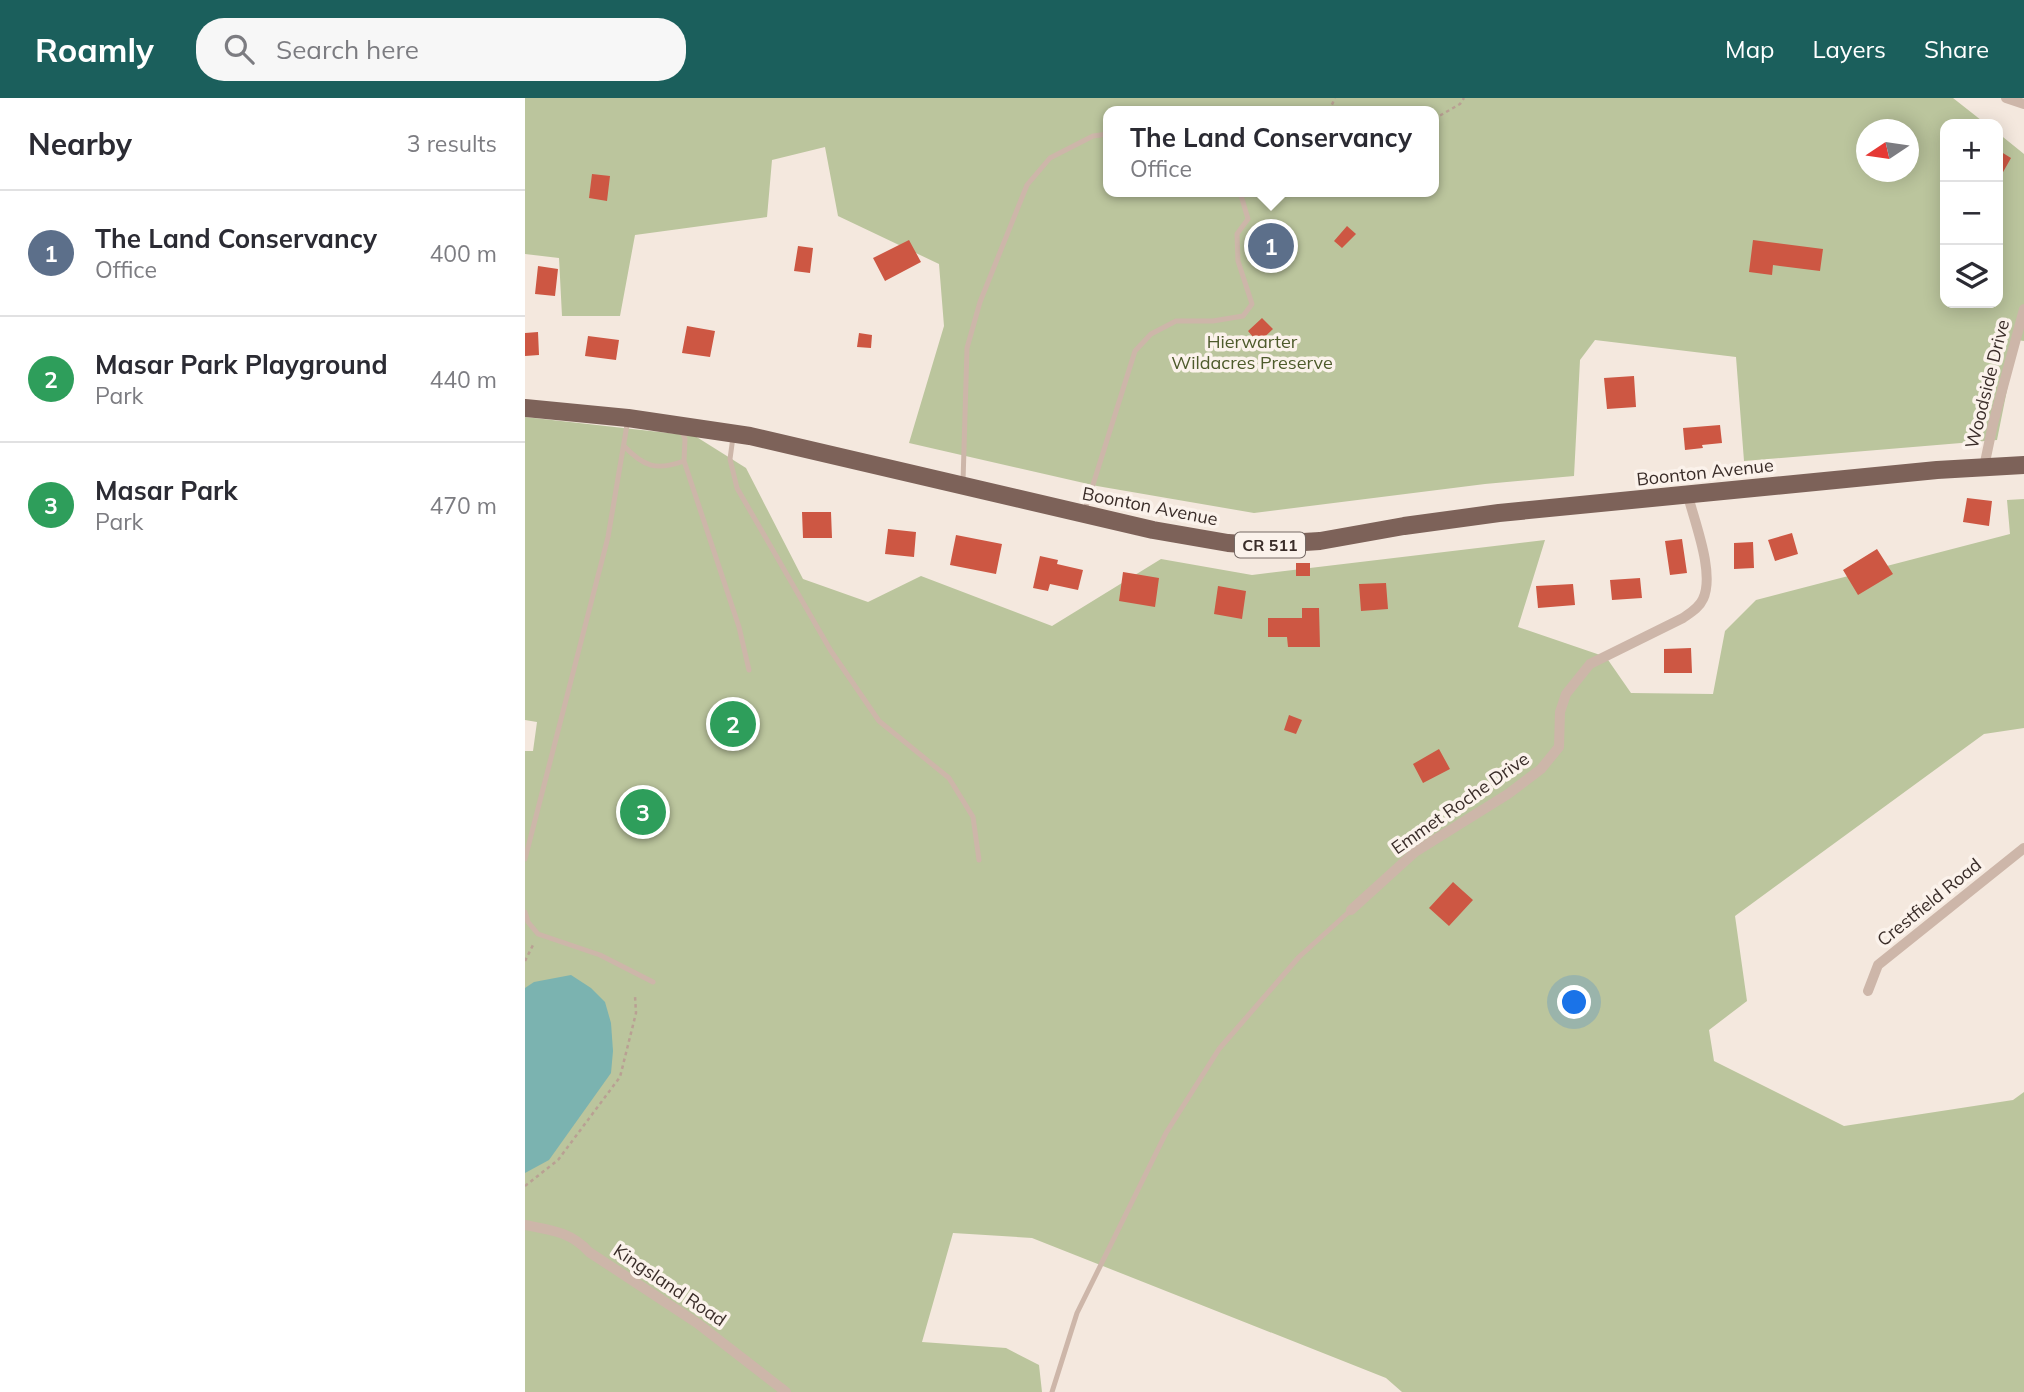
<!DOCTYPE html>
<meta charset="utf-8">
<style>
:root{--surface:#fff;--page:#f7f7f7;--text:#2b2b33;--muted:#7c7c81;--line:#e1e1e2;--accent:#1b5f5c}
body{margin:0;font-family:Mulish,sans-serif;background:var(--page);color:var(--text)}
.controls{position:absolute;right:21px;top:21px;display:grid;overflow:hidden;border-radius:14px;box-shadow:0 4px 18px #0003}
.controls button{width:63px;height:63px;display:grid;place-items:center;padding:0;border:0;border-bottom:2px solid var(--line);background:var(--surface);color:var(--text);font:35px sans-serif}
.compass{position:absolute;left:1331px;top:21px;width:63px;height:63px;border-radius:50%;background:var(--surface);box-shadow:0 4px 18px #0003;rotate:257deg}
.you{position:absolute;left:1050px;top:905px;width:24px;height:24px;margin:-18px;border:5px solid #fff;border-radius:50%;background:#1a73e8;box-shadow:0 0 0 10px #1a73e833}
.badge{display:grid;place-items:center;width:46px;height:46px;border-radius:50%;background:var(--accent);color:#fff;font-size:23px;font-weight:700}
.pin{position:absolute;translate:-50% -50%;border:4px solid #fff;box-shadow:0 2px 7px #0006}
.popup{position:absolute;left:578px;top:8px;width:336px;height:91px;box-sizing:border-box;display:grid;place-content:center;border-radius:14px;background:var(--surface);filter:drop-shadow(0 2px 5px #0005);font-size:23px;white-space:nowrap;color:var(--muted)}
.popup b{font-size:26px;color:var(--text)}
.popup::after{content:'';position:absolute;left:50%;top:100%;margin-left:-14px;border:14px solid transparent;border-top-color:var(--surface)}
.list{margin:0;padding:0;list-style:none}
h2{display:flex;justify-content:space-between;align-items:center;height:91px;margin:0;padding:0 28px;font-size:30px}
h2 small{font-size:23px;font-weight:400;color:var(--muted)}
.list li{display:grid;grid-template-columns:46px 1fr auto;gap:21px;align-items:center;box-sizing:border-box;height:126px;padding:0 28px;border-top:2px solid var(--line)}
.list b{display:block;font-size:26px;white-space:nowrap}
.list p{margin:0;font-size:23px;white-space:nowrap;color:var(--muted)}
.list em{font-size:23px;font-style:normal;color:var(--muted)}
.icon{flex:none;width:38px;height:38px;fill:none;stroke:currentColor;stroke-width:2;stroke-linecap:round;stroke-linejoin:round}
.map{position:relative;flex:none;width:1499px;height:1294px;overflow:hidden}
header{display:flex;align-items:center;gap:42px;box-sizing:border-box;height:98px;padding:0 35px;background:var(--accent);color:#fff}
header strong{font-size:33px}
nav{display:flex;gap:38px;margin-inline-start:auto;font-size:24px}
.search{width:490px;height:63px;background:var(--page);display:flex;align-items:center;gap:18px;box-sizing:border-box;padding:0 24px;border-radius:28px;color:var(--muted);font-size:26px}
main{display:flex}
aside{flex:1;background:var(--surface)}
.map>svg:first-child{display:block}
.green{fill:#bbc59d;fill-rule:evenodd}
.water{fill:#7bb3b0}
.building{fill:#cd5743}
.lines{fill:none;stroke-linecap:round;stroke-linejoin:round}
.path{stroke:#b9a093;stroke-width:2.5;stroke-dasharray:3.5 3.5;stroke-linecap:butt}
.service{stroke:#cdb6a9;stroke-width:5}
.minor{stroke:#cdb6a9;stroke-width:10}
.primary{stroke:#7d6259;stroke-width:18}
.labels{text-anchor:middle;dominant-baseline:central;stroke-width:7;stroke-linejoin:round;paint-order:stroke}
.shield{fill:#fbf2eb;stroke:#746863;stroke-width:2}
.shield-label{font-size:16px;font-weight:bold;fill:#3a2d29}
.park-label{font-size:18px;fill:#4d5a2b;stroke:#fbf2eb}
.street-label{font-size:18px;fill:#3a2d29;stroke:#fbf2eb}
</style>
<header>
<strong>Roamly</strong>
<div class="search"><svg class="icon" aria-label="search" viewBox="0 0 24 24"><circle cx="10" cy="10" r="6"/><path d="M15 15l6 6"/></svg>Search here</div>
<nav><a>Map</a><a>Layers</a><a>Share</a></nav>
</header>
<main>
<aside>
<h2>Nearby<small>3 results</small></h2>
<ul class="list">
<li><span class="badge" style="background:#5c6f8a">1</span><div><b>The Land Conservancy</b><p>Office</p></div><em>400 m</em></li>
<li><span class="badge" style="background:#2e9e5b">2</span><div><b>Masar Park Playground</b><p>Park</p></div><em>440 m</em></li>
<li><span class="badge" style="background:#2e9e5b">3</span><div><b>Masar Park</b><p>Park</p></div><em>470 m</em></li>
</ul>
</aside>
<div class="map">
<svg width="1499" height="1294" viewBox="0 0 1499 1294">
<rect width="100%" height="100%" fill="#f4e8de"/>
<path class="green" d="M 0,0 L 1428,0 L 1461,26 L 1420,26 L 1420,205 L 1473,205 L 1473,35 L 1499,56 L 1499,243 L 1492,242 L 1472,342 L 1219,363 L 1211,259 L 1070,242 L 1055,262 L 1049,378 L 960,386 L 729,415 L 572,388 L 384,345 L 419,228 L 414,166 L 313,118 L 300,49 L 247,62 L 242,119 L 110,137 L 95,218 L 37,218 L 34,160 L 0,156 ZM 583,13 L 909,13 L 909,94 L 583,94 ZM 1342,32 L 1384,32 L 1384,74 L 1342,74 Z
M 0,319 L 170,338 L 221,370 L 278,481 L 343,504 L 396,478 L 527,528 L 636,461 L 727,477 L 1020,442 L 993,529 L 1081,559 L 1106,595 L 1188,596 L 1200,533 L 1231,502 L 1485,436 L 1482,402 L 1499,401 L 1499,630 L 1459,636 L 1210,818 L 1222,903 L 1184,932 L 1189,963 L 1319,1028 L 1488,1002 L 1499,994 L 1499,1294 L 877,1294 L 861,1280 L 507,1140 L 428,1135 L 397,1244 L 481,1250 L 514,1267 L 517,1294 L 0,1294 L 0,653 L 8,653 L 12,624 L 0,622 Z"/>
<path class="water" d="M 46,877 L 66,890 L 80,904 L 86,925 L 88,953 L 86,975 L 24,1062 L 0,1075 L 0,890 L 9,884 Z"/>
<path class="building" d="M 1473,52 L 1486,60 L 1473,83 Z
M 67,76 L 85,78 L 82,103 L 64,100 Z
M 822,128 L 831,136 L 817,150 L 809,143 Z
M 751,129 L 764,156 L 741,167 L 728,140 Z
M 384,142 L 396,164 L 360,183 L 348,160 Z
M 1228,142 L 1298,151 L 1295,173 L 1248,167 L 1247,177 L 1224,174 Z
M 273,148 L 288,150 L 285,175 L 269,173 Z
M 13,168 L 33,171 L 30,198 L 10,196 Z
M 737,220 L 748,231 L 733,245 L 723,233 Z
M 162,228 L 190,233 L 185,259 L 157,255 Z
M 13,234 L 14,257 L 0,258 L 0,235 Z
M 334,235 L 347,237 L 346,250 L 332,249 Z
M 63,238 L 94,242 L 91,262 L 60,258 Z
M 1109,278 L 1111,309 L 1082,311 L 1079,280 Z
M 1195,327 L 1197,345 L 1177,347 L 1178,350 L 1160,352 L 1158,330 Z
M 1442,400 L 1467,403 L 1464,428 L 1438,424 Z
M 277,414 L 306,414 L 307,440 L 278,440 Z
M 363,431 L 391,434 L 389,459 L 360,456 Z
M 1267,435 L 1273,456 L 1250,463 L 1243,442 Z
M 431,437 L 477,446 L 471,476 L 425,467 Z
M 1157,441 L 1162,475 L 1145,477 L 1140,443 Z
M 1228,444 L 1229,470 L 1209,471 L 1209,445 Z
M 1352,451 L 1368,476 L 1333,497 L 1318,472 Z
M 515,458 L 533,462 L 532,466 L 558,472 L 553,492 L 525,486 L 523,493 L 508,490 Z
M 771,465 L 785,465 L 785,478 L 771,478 Z
M 598,474 L 634,480 L 630,509 L 594,503 Z
M 1115,480 L 1117,500 L 1087,502 L 1085,482 Z
M 861,485 L 863,511 L 836,513 L 834,486 Z
M 1048,486 L 1050,507 L 1013,510 L 1011,488 Z
M 693,488 L 721,493 L 717,521 L 689,516 Z
M 777,510 L 794,510 L 795,549 L 763,549 L 762,539 L 743,539 L 743,520 L 777,520 Z
M 1166,550 L 1167,575 L 1139,575 L 1139,551 Z
M 764,617 L 777,622 L 771,636 L 759,632 Z
M 914,651 L 925,671 L 898,685 L 888,666 Z
M 928,784 L 948,802 L 924,828 L 904,810 Z"/>
<g class="lines">
<path class="path" d="M 804,13 L 810,0
M 909,21 L 935,6 L 939,0
M 0,863 L 9,845
M 0,1088 L 33,1062 L 95,979 L 111,915 L 110,898"/>
<path class="service" d="M 208,339 L 205,361 L 212,390 L 306,553 L 354,623 L 424,680 L 448,719 L 454,762
M 99,348 C 119,369 131,373 159,363 L 160,341 L 156,331
M 159,363 L 214,529 L 224,572
M 438,384 L 442,250 L 455,204 L 502,87 L 525,60 L 568,38 L 583,36
M 560,412 L 610,253 L 626,236 L 651,223 L 688,223 L 718,218 L 727,206 L 713,163 L 712,136 L 723,121 L 715,94
M 0,761 L 83,439 L 103,321
M 0,814 L 3,824 L 13,836 L 75,857 L 128,884
M 527,1294 L 552,1215 L 641,1035 L 694,951 L 774,859 L 826,812"/>
<path class="minor" d="M 1481,0 L 1499,6
M 1459,369 L 1468,326 L 1499,211
M 826,812 L 890,754 L 983,696 L 1016,671 L 1034,649 L 1035,614 L 1041,596 L 1065,566 L 1158,520 C 1165,515 1174,510 1178,501 C 1190,476 1170,425 1163,398
M 1343,893 L 1353,867 L 1499,750
M 0,1127 C 26,1132 46,1134 64,1154 L 172,1225 L 261,1294"/>
<path class="primary" d="M 0,310 L 103,320 L 225,338 L 628,432 L 703,445 L 731,447 L 795,443 L 879,428 L 974,415 L 1412,372 L 1499,367"/>
</g>
<g class="labels">
<rect class="shield" x="710" y="434.5" width="70" height="25" rx="5"/>
<g class="shield-label">
<text x="745" y="447">CR 511</text>
</g>
<g class="park-label">
<text x="727" y="243">Hierwarter<tspan x="727" dy="21">Wildacres Preserve</tspan></text>
</g>
<g class="street-label">
<text transform="translate(1462 286) rotate(-76)">Woodside Drive</text>
<text transform="translate(1180 374) rotate(-6)">Boonton Avenue</text>
<text transform="translate(625 408) rotate(11)">Boonton Avenue</text>
<text transform="translate(935 705) rotate(-35)">Emmet Roche Drive</text>
<text transform="translate(1404 804) rotate(-39)">Crestfield Road</text>
<text transform="translate(145 1187) rotate(34)">Kingsland Road</text>
</g>
</g>
</svg>
<div class="controls">
<button>+</button>
<button>−</button>
<button><svg class="icon" aria-label="layers" viewBox="0 0 24 24"><path d="M12 4l9 5-9 5-9-5zM3 14l9 5 9-5"/></svg></button>
</div>
<svg class="compass" viewBox="-18 -18 36 36"><path d="M0-13l5 13h-10z" fill="#e53935"/><path d="M0 13l5-13h-10z" fill="#7c7c81"/></svg>
<div class="you"></div>
<div class="pin badge" style="left:746px;top:148px;background:#5c6f8a">1</div>
<div class="popup"><b>The Land Conservancy</b>Office</div>
<div class="pin badge" style="left:208px;top:626px;background:#2e9e5b">2</div>
<div class="pin badge" style="left:118px;top:714px;background:#2e9e5b">3</div>
</div>
</main>
